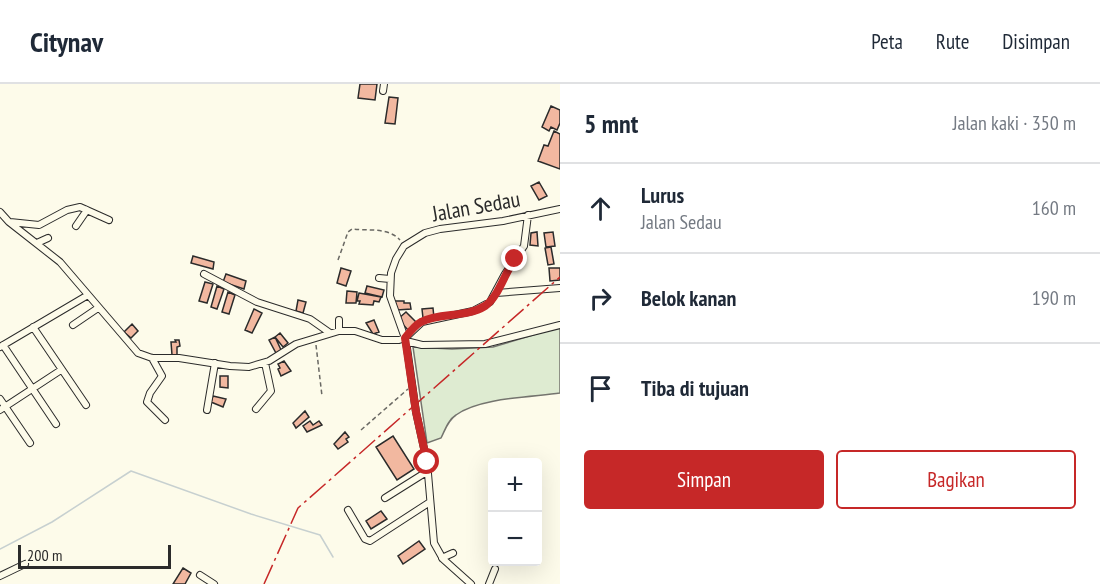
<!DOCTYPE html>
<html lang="id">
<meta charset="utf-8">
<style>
:root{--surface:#fff;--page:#f6f6f7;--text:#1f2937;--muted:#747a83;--line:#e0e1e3;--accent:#c62828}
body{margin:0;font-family:"PT Sans Narrow",sans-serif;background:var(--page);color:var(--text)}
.controls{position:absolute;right:18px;bottom:18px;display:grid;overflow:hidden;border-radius:6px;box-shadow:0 6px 24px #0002}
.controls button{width:54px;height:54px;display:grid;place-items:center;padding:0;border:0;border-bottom:2px solid var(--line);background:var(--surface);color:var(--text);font:30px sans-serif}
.scale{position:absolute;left:18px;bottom:15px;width:153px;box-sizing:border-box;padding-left:6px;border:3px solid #2b2b2b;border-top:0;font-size:16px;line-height:21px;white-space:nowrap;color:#2b2b2b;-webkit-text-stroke:4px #fdfbea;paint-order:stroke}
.stop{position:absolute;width:18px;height:18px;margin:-14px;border:4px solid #c62828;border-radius:50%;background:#fff}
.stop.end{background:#c62828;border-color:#fff;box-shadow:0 2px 6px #0008}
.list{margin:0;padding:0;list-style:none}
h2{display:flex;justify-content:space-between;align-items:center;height:78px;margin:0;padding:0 24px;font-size:26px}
h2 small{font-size:20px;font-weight:400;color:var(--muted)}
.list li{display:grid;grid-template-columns:39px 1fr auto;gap:18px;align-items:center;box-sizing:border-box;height:90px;padding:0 24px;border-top:2px solid var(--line)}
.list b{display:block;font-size:22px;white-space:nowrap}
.list p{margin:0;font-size:20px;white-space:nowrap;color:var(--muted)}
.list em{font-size:20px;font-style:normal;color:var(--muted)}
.actions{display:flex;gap:12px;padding:18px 24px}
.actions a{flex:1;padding:14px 0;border:2px solid var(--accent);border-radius:6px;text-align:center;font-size:21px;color:var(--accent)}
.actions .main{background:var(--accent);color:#fff}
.icon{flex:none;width:33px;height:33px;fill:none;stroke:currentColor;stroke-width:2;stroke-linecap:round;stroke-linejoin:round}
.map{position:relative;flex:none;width:560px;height:500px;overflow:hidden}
header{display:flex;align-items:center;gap:36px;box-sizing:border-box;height:84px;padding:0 30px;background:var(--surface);border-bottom:2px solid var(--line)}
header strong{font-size:28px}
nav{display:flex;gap:33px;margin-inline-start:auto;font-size:21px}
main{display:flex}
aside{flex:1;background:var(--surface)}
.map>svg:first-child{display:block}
.green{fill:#deebd1;stroke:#74746e;stroke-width:1.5}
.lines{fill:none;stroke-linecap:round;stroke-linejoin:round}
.stream{stroke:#c7d0d0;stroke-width:1.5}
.building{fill:#f2b8a0;stroke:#2b2b2b;stroke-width:1.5}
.minor-casing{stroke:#2b2b2b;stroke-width:8}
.path{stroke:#6a6964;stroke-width:1.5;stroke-dasharray:4.5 3;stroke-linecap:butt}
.minor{stroke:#fdfbea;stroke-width:6}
.power{stroke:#c62828;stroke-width:1.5;stroke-dasharray:21 4.5 3 4.5;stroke-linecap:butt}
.route{stroke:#c62828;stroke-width:8}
.labels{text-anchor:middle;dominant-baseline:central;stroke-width:4.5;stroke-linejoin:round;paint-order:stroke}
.street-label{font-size:22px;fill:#2b2b2b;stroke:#fdfbea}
</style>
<header>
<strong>Citynav</strong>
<nav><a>Peta</a><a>Rute</a><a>Disimpan</a></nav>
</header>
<main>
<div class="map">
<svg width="560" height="500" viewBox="0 0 560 500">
<rect width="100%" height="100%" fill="#fdfbea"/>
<path class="green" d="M 560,243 L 560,309 C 531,313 479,314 456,331 C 448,336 445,346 441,354 L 427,359 L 413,263 L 452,265 L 493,263 Z"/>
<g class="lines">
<path class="stream" d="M 0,465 L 52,438 L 131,387 L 251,430 L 320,451 L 333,473"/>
</g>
<path class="building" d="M 360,0 L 377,0 L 375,16 L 358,14 Z
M 389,13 L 398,14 L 395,40 L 385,39 Z
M 551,22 L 560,26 L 560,39 L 557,46 L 551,43 L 549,47 L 542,43 Z
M 554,47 L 560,50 L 560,85 L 538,77 L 544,61 L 548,62 Z
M 539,98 L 547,112 L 539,116 L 531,102 Z
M 537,148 L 538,162 L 530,161 L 531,149 Z
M 553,148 L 555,162 L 546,163 L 544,149 Z
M 551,163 L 554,180 L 548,181 L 545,164 Z
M 193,172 L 214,178 L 213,185 L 191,179 Z
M 341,184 L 351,187 L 346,202 L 337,199 Z
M 549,184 L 560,184 L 560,196 L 550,197 Z
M 226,190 L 246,197 L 244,205 L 223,198 Z
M 205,198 L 213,200 L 207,219 L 199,217 Z
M 217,202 L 224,205 L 217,225 L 211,223 Z
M 367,202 L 384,206 L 382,213 L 365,209 Z
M 347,207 L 357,208 L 356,219 L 346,219 Z
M 228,208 L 235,211 L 229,230 L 222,228 Z
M 359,209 L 381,213 L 379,218 L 374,217 L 373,221 L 359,220 L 360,217 L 357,217 Z
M 298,216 L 306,218 L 303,229 L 296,227 Z
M 395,217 L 404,217 L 404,219 L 410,219 L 411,225 L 397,226 Z
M 433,224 L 434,234 L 423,234 L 422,225 Z
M 254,225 L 262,229 L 252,249 L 245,246 Z
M 406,228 L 416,238 L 408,246 L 398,235 Z
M 374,236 L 379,248 L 373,250 L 366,239 Z
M 132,240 L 138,247 L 131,254 L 124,248 Z
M 280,249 L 288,259 L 283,263 L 275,253 Z
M 275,253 L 282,268 L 277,271 L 269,256 Z
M 175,256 L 179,256 L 180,262 L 177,263 L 177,271 L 172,271 L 171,258 L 176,258 Z
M 284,277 L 291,287 L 281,292 L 278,285 L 280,284 L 278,280 Z
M 220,292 L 228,292 L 228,304 L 220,303 Z
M 213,312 L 226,315 L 223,323 L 211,318 Z
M 305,327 L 309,333 L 296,344 L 293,339 Z
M 310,337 L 313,341 L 319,337 L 322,341 L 307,348 L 303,342 Z
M 345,348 L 349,353 L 346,355 L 348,358 L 338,365 L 334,360 Z
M 393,352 L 414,385 L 397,396 L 376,363 Z
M 381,427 L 387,435 L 371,445 L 366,437 Z
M 419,457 L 425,465 L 403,480 L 398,472 Z
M 183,484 L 191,489 L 185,500 L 173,500 Z"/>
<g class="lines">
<g class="minor-casing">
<path id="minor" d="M 383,7 L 384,0
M 0,128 L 9,138 L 60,178 L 138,269 L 152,274 L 179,274 L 230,282 L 249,283 L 269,277 L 296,260 L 339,247 L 355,247 L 382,256 L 399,256 L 405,254 L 422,238 L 473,227 L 490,218 L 505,190 L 524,162 L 528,131
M 10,138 L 39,141 L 67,126 L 80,123 L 109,136
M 76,142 L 87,126
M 37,159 L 48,154
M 204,190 L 257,218 L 310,235 L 330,249
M 379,194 L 390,195
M 496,209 L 560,204
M 73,241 L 98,224
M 33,243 L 86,321
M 339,247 L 339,236
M 406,257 L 422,261 L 485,260 L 560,241
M 3,261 L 56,340
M 0,263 L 88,211
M 152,274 L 162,292 L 150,309 L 147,318 L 165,336
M 0,315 L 30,359
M 256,325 L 271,307 L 265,279
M 0,326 L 61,286
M 207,326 L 215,279
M 385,414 L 428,387
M 348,426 L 365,455 L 370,457 L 430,418
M 442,474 L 453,469
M 200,491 L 214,500
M 0,492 L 25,480
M 471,500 L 443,475 L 434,459 L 427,378 L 416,328 L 406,257 L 390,212 L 391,189 L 396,175 L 404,162 L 425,149 L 440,145 L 503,137 L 560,125
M 489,500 L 495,485"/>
</g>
<path class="path" d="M 338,176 L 348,148 L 352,145 C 368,147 388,143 400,156
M 316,261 L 322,312
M 361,346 L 408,305"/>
<use href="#minor" class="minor"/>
<path class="power" d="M 264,500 L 298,424 L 560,193"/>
</g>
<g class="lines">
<path class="route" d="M 427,378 L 416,328 L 405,254 C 409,249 415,241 421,238 C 440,228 466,234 485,222 C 498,214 505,188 515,175"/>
</g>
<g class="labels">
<g class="street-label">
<text transform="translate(476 122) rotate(-10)">Jalan Sedau</text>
</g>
</g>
</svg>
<div class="controls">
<button>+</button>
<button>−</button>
</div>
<div class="scale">200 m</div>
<div class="stop" style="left:427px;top:378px"></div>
<div class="stop end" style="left:515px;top:175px"></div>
</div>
<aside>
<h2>5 mnt<small>Jalan kaki · 350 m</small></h2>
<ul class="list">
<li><svg class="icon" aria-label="ahead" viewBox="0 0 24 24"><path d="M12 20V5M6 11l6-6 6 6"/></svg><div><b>Lurus</b><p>Jalan Sedau</p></div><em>160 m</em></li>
<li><svg class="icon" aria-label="right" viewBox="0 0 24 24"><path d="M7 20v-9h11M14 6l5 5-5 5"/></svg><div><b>Belok kanan</b></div><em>190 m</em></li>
<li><svg class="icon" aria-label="arrive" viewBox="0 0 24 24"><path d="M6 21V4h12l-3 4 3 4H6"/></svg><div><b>Tiba di tujuan</b></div></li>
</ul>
<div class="actions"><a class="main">Simpan</a><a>Bagikan</a></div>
</aside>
</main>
